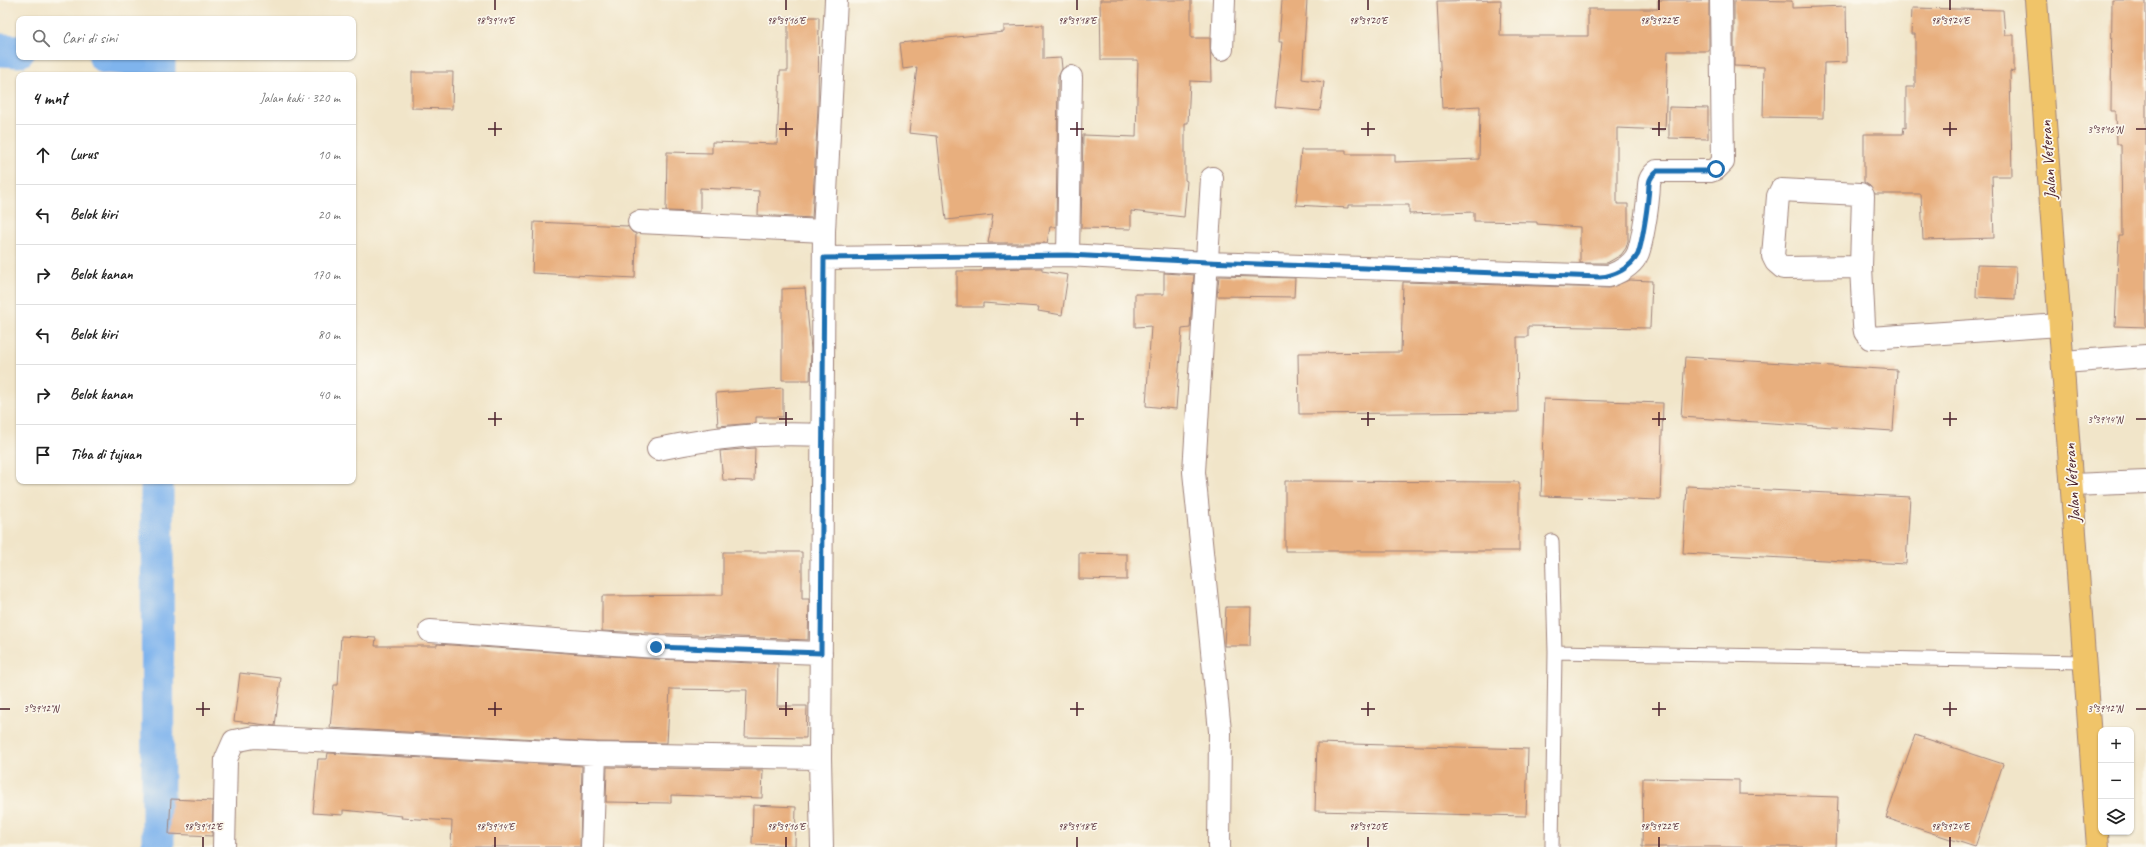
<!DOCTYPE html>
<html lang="id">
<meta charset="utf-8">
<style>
:root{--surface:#fff;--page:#f2f2f2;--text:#222;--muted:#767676;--line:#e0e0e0}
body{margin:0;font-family:Caveat,sans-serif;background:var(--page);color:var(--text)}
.controls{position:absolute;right:12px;bottom:12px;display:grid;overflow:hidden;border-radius:8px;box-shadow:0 1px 3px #0004}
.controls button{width:36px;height:36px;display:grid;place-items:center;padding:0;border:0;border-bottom:1px solid var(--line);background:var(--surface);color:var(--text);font:20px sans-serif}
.stop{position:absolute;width:12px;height:12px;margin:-9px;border:3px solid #1f6fb2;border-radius:50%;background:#fff}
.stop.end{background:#1f6fb2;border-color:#fff;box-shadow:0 1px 4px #0008}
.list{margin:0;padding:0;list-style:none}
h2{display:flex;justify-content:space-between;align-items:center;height:52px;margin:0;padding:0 16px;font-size:17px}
h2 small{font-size:13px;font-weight:400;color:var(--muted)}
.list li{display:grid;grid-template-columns:26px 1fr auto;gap:12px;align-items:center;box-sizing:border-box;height:60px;padding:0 16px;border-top:1px solid var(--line)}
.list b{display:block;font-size:15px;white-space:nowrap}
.list em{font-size:13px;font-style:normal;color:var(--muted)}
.icon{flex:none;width:22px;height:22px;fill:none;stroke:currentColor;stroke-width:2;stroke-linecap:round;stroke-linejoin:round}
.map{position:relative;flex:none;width:2146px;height:847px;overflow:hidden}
.search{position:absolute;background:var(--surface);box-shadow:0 1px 3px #0004;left:16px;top:16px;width:340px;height:44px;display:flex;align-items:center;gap:10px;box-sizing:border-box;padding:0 14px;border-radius:8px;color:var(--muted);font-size:15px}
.panel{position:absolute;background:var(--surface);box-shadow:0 1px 3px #0004;left:16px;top:72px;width:340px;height:412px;border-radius:8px}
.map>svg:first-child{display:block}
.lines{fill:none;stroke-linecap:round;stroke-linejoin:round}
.canal{stroke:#7fb4ed;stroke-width:33}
.building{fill:#e8af7e}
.service-casing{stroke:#9e827a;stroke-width:15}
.minor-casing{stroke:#9e827a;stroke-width:24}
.primary-casing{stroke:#9e827a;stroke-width:24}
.service{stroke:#fff;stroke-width:13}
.minor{stroke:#fff;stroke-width:22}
.primary{stroke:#f0c469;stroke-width:22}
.route{stroke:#1f6fb2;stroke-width:5}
.ticks{fill:none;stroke:#4a1f2b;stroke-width:1.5}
.labels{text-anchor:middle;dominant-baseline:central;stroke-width:3.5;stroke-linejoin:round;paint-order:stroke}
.street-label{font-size:17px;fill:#4a1f2b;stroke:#fbf7ec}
.ticks-label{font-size:10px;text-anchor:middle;fill:#4a1f2b;stroke:#fbf7ec;stroke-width:3.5;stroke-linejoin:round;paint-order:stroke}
</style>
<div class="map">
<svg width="2146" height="847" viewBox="0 0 2146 847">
<rect width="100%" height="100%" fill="#fbf7ec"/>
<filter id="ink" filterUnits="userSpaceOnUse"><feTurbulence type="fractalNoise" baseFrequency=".025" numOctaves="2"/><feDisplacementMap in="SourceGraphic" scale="8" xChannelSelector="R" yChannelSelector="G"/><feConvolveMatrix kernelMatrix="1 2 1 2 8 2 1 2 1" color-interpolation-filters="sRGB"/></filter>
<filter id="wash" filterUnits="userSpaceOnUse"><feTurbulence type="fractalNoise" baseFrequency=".012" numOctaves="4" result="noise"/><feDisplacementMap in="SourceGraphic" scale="16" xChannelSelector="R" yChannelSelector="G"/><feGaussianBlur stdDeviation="0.9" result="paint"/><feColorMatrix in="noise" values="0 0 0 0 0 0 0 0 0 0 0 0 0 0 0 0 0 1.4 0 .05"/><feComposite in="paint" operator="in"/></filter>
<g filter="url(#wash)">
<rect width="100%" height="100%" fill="#f1e5c9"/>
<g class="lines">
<path class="canal" d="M 0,50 L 19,51
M 105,57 L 159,61 L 159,75
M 157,481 L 158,847"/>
</g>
<g id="blocks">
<path class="building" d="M 1100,0 L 1191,0 L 1191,38 L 1210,38 L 1211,82 L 1190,81 L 1188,123 L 1185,123 L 1185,180 L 1187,181 L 1184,217 L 1131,211 L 1131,229 L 1081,228 L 1083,135 L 1136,137 L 1138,60 L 1101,60 Z
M 1282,0 L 1307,0 L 1302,79 L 1324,82 L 1320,111 L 1275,107 L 1282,42 L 1279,42 Z
M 1501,0 L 1500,36 L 1588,36 L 1588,9 L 1658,9 L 1658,0 L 1709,0 L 1709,51 L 1668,51 L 1665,130 L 1617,128 L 1617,204 L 1628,204 L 1628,241 L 1626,248 L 1621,255 L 1607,263 L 1580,263 L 1580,227 L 1537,224 L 1537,222 L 1474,221 L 1474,212 L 1409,214 L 1409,205 L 1348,205 L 1348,208 L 1296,205 L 1301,150 L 1346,150 L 1346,154 L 1395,154 L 1395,162 L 1479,159 L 1480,106 L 1442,108 L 1437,1 Z
M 1734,0 L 1792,1 L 1792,8 L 1846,6 L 1847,62 L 1824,63 L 1823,118 L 1763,117 L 1764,67 L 1734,66 Z
M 2112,0 L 2146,0 L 2146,327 L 2115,326 L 2119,236 L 2122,236 L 2121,144 L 2117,144 L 2116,111 L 2111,111 Z
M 1912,8 L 2003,10 L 2005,35 L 2014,35 L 2014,72 L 2010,71 L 2012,176 L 1992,176 L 1994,238 L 1923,240 L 1921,194 L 1875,194 L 1870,186 L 1864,182 L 1864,134 L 1903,134 L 1904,127 L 1906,128 L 1906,87 L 1915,87 L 1915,34 L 1911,34 Z
M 788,17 L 819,17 L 818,108 L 812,218 L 758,215 L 759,191 L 700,188 L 700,212 L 666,211 L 667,152 L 712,153 L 712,142 L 777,144 L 780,71 L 788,71 Z
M 1043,25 L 1043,59 L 1061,58 L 1062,69 L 1058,77 L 1056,227 L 1050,227 L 1047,243 L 988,243 L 993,215 L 946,220 L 937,136 L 909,133 L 917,67 L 903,69 L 900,43 L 1004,32 L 1004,26 Z
M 412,72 L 453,72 L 452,109 L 412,108 Z
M 1669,107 L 1708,108 L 1708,139 L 1669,138 Z
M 534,222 L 627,226 L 632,232 L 636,234 L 635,278 L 532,273 Z
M 1977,265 L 2016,266 L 2015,299 L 1976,297 Z
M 1042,268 L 1042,271 L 1068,275 L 1062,315 L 1038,311 L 1039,307 L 983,303 L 983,307 L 957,307 L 957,271 L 983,271 L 984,269 Z
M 1164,273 L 1194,275 L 1190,328 L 1182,329 L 1176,409 L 1146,406 L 1151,326 L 1135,327 L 1135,294 L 1164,294 Z
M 1219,276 L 1295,278 L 1294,297 L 1217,296 Z
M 1629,280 L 1652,281 L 1650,328 L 1528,326 L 1528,337 L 1517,337 L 1518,412 L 1299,414 L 1298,353 L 1401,352 L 1403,282 L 1609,288 Z
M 805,288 L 811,349 L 810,380 L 782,380 L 782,289 Z
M 1685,357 L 1897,370 L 1893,431 L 1681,417 Z
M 783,388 L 783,417 L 756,417 L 756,423 L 718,426 L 716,393 Z
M 1544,399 L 1663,403 L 1660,500 L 1541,496 Z
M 755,448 L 754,481 L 723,480 L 720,451 Z
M 1285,481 L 1519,482 L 1519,551 L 1285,551 Z
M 1687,486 L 1910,497 L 1906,564 L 1683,553 Z
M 723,552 L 802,552 L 802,599 L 809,599 L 808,640 L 602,631 L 602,596 L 723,595 Z
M 1079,553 L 1127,554 L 1127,580 L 1079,579 Z
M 1226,607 L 1251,607 L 1250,646 L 1224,646 Z
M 341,636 L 376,638 L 375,646 L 437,646 L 437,644 L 655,659 L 778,664 L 777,706 L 807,706 L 806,738 L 745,737 L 747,690 L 670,689 L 667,743 L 595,742 L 330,728 L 334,685 L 338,685 Z
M 240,673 L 281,678 L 275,726 L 234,721 Z
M 1915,735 L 2003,764 L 1975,847 L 1886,818 Z
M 1317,743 L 1528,749 L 1526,816 L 1315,811 Z
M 328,753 L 582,766 L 580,847 L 451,847 L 452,821 L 401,818 L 402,816 L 343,810 L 343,815 L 313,813 L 318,759 L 327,759 Z
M 607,767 L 763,770 L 762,798 L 671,795 L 671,803 L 606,802 Z
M 1643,778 L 1739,780 L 1739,794 L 1838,797 L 1836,847 L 1642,847 Z
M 171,799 L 213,801 L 212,836 L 169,834 Z
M 753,805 L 796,807 L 795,846 L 752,844 Z"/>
</g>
</g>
<g filter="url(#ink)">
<use href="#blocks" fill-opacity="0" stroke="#9e827a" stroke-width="1"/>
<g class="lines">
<g class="service-casing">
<path id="service" d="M 1552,541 L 1555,652
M 1552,847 L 1555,652 L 2085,662"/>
</g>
<g class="minor-casing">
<path id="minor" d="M 1222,49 L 1224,0
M 1212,178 L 1194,472 L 1220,731 L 1219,847
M 639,222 L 824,231
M 1068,255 L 1071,77
M 824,258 L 1068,255 L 1207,263 L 1609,276 C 1620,272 1633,265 1638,253 C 1642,242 1647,211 1648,198 C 1650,186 1646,180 1657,171 L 1710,171 L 1716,169 L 1723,162 L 1721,0
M 1861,267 L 1783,268 L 1776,262 L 1773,256 L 1778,196 L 1781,190 L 1860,194 L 1863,196 L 1861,267 L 1864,325 L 1865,332 L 1870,338 L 2060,325
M 2063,362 L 2146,356
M 658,449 C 716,437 764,432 823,435
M 2072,485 L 2146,482
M 430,631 L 656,647 L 821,653
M 224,847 L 226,759 L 234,741 L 254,737 L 595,754 L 820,758
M 592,847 L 595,754
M 822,847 L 820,758 L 824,231 L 836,0"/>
</g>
<g class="primary-casing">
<path id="primary" d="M 2036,0 L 2098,847"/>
</g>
<use href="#service" class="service"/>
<use href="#minor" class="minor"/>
<use href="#primary" class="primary"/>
</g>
</g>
<g class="lines" filter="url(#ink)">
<path class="route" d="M 656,647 L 821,653 L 824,258 L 1068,255 L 1207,262 L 1600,277 C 1614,276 1631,268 1638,254 C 1642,243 1647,211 1648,198 C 1650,186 1646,180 1657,171 L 1710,171 L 1716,169"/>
</g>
<path class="ticks" d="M 495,0 L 495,10M 786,0 L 786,10M 1077,0 L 1077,10M 1368,0 L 1368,10M 1659,0 L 1659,10M 1950,0 L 1950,10M 495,122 L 495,136M 786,122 L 786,136M 1077,122 L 1077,136M 1368,122 L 1368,136M 1659,122 L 1659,136M 1950,122 L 1950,136M 488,129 L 502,129M 779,129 L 793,129M 1070,129 L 1084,129M 1361,129 L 1375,129M 1652,129 L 1666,129M 1943,129 L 1957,129M 2136,129 L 2146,129M 495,412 L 495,426M 786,412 L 786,426M 1077,412 L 1077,426M 1368,412 L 1368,426M 1659,412 L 1659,426M 1950,412 L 1950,426M 488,419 L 502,419M 779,419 L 793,419M 1070,419 L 1084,419M 1361,419 L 1375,419M 1652,419 L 1666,419M 1943,419 L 1957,419M 2136,419 L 2146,419M 203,702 L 203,716M 495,702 L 495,716M 786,702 L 786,716M 1077,702 L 1077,716M 1368,702 L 1368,716M 1659,702 L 1659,716M 1950,702 L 1950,716M 0,709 L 10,709M 196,709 L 210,709M 488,709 L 502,709M 779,709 L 793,709M 1070,709 L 1084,709M 1361,709 L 1375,709M 1652,709 L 1666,709M 1943,709 L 1957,709M 2136,709 L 2146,709M 203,837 L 203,847M 495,837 L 495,847M 786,837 L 786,847M 1077,837 L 1077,847M 1368,837 L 1368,847M 1659,837 L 1659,847M 1950,837 L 1950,847"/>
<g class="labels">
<g class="street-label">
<text transform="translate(2048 160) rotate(-94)">Jalan Veteran</text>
<text transform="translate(2072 483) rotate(-94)">Jalan Veteran</text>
</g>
</g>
<g class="ticks-label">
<text x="495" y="24">98°39'14"E</text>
<text x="786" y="24">98°39'16"E</text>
<text x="1077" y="24">98°39'18"E</text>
<text x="1368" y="24">98°39'20"E</text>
<text x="1659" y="24">98°39'22"E</text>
<text x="1950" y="24">98°39'24"E</text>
<text x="2105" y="133">3°39'16"N</text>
<text x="2105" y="423">3°39'14"N</text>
<text x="41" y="712">3°39'12"N</text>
<text x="2105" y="712">3°39'12"N</text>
<text x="203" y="830">98°39'12"E</text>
<text x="495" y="830">98°39'14"E</text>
<text x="786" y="830">98°39'16"E</text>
<text x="1077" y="830">98°39'18"E</text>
<text x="1368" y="830">98°39'20"E</text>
<text x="1659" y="830">98°39'22"E</text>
<text x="1950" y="830">98°39'24"E</text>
</g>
</svg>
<div class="controls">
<button>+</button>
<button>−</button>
<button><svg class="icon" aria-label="layers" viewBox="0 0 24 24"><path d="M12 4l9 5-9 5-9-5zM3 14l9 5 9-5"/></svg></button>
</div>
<div class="stop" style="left:1716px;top:169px"></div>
<div class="stop end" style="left:656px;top:647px"></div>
<div class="search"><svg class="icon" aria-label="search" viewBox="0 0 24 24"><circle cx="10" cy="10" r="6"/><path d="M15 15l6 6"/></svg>Cari di sini</div>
<section class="panel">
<h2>4 mnt<small>Jalan kaki · 320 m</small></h2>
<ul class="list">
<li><svg class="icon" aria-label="ahead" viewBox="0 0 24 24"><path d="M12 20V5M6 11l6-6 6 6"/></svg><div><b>Lurus</b></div><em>10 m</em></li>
<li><svg class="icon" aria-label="left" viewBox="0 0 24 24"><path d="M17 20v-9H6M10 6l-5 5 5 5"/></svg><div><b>Belok kiri</b></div><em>20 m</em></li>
<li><svg class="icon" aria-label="right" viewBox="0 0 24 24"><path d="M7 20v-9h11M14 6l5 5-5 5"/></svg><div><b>Belok kanan</b></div><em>170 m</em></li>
<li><svg class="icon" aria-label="left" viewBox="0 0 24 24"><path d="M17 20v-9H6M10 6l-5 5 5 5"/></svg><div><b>Belok kiri</b></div><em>80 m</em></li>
<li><svg class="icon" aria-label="right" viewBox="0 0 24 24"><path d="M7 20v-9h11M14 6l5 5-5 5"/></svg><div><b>Belok kanan</b></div><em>40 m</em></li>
<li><svg class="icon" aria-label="arrive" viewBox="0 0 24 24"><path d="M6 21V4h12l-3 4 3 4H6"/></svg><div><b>Tiba di tujuan</b></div></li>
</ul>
</section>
</div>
